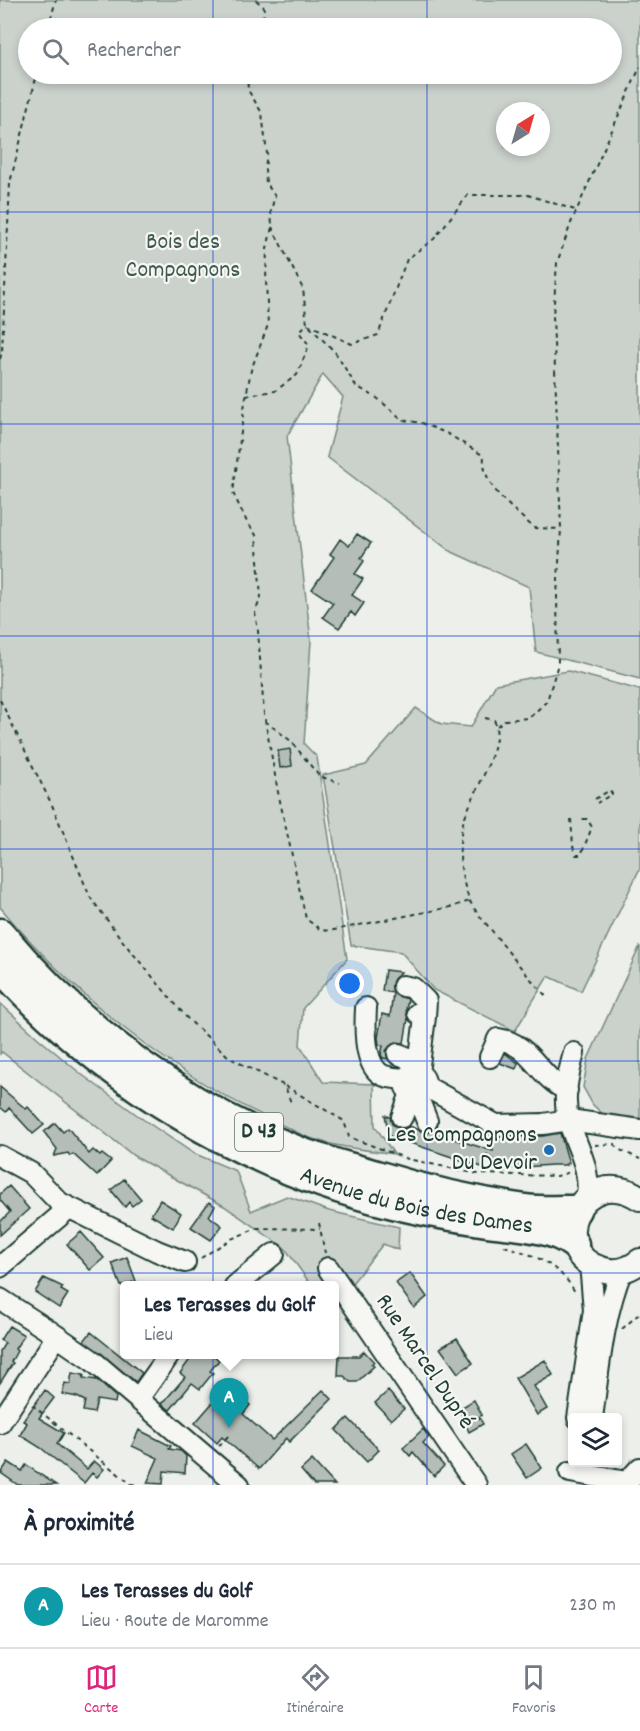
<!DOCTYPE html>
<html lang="fr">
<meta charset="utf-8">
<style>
:root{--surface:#fff;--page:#f2f2f3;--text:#1f2937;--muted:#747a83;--line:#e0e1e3;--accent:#db2777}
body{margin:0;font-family:Dekko,sans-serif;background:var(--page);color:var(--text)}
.controls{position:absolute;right:18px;bottom:18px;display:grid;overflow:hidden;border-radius:6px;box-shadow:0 3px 9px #0003}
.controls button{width:54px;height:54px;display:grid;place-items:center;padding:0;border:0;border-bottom:2px solid var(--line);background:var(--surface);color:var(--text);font:30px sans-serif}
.compass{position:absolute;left:496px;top:102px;width:54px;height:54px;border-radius:50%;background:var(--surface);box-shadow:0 3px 9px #0003;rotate:37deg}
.you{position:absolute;left:350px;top:984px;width:21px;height:21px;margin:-15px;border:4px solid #fff;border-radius:50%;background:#1a73e8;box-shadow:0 0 0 9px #1a73e833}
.badge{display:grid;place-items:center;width:39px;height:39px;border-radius:50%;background:var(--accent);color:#fff;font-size:20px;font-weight:700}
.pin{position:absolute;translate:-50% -50px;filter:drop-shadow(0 2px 3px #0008)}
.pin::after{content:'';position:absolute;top:32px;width:21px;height:18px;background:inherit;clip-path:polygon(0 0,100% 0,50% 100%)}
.popup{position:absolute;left:120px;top:1281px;width:219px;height:78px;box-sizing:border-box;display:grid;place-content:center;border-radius:6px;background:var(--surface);filter:drop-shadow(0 2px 4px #0005);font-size:20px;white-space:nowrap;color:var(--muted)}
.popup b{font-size:22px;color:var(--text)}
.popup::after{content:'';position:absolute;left:50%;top:100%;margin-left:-12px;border:12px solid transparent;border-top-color:var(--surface)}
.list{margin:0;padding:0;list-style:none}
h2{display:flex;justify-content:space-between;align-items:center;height:78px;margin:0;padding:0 24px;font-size:26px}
h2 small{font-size:20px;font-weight:400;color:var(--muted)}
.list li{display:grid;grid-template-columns:39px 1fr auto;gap:18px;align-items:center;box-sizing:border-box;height:84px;padding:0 24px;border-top:2px solid var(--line)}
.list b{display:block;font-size:22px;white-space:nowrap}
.list p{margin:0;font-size:20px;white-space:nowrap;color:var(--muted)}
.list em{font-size:20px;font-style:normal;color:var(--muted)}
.icon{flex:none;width:33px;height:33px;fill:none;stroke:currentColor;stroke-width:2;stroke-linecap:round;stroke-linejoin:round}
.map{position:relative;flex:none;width:640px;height:1485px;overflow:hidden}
.search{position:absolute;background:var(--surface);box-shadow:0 3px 9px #0003;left:18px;right:18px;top:18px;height:66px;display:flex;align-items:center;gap:15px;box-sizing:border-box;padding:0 21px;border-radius:33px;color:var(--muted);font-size:22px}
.sheet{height:162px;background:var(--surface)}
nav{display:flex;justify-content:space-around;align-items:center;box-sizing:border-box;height:84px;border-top:2px solid var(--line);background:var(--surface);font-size:16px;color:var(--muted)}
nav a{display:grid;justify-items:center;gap:3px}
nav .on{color:var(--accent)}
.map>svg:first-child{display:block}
.green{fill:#cbd2cc;stroke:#758880;stroke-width:1.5;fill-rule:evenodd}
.building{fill:#b4bdb8;stroke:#1f3d34;stroke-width:1.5}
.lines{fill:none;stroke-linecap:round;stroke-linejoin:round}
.minor-casing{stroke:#1f3d34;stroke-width:24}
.major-casing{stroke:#1f3d34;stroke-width:28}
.highway-casing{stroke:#1f3d34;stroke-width:33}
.path{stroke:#1f3d34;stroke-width:2;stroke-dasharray:4.5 4.5;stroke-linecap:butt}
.minor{stroke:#f6f6f2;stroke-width:20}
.major{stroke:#f6f6f2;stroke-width:24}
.highway{stroke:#f6f6f2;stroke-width:28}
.grid{fill:none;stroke:#1d4ed8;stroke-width:1.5;stroke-opacity:0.55}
.poi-dot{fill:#1f6fb2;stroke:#f6f6f2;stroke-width:2}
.labels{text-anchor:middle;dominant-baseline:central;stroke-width:4.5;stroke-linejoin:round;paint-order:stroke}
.shield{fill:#f6f6f2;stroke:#60746d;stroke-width:1.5}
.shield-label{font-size:22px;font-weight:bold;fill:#1f3d34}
.park-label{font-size:24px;fill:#415b52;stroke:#f6f6f2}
.poi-label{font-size:24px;fill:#1f3d34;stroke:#f6f6f2;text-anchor:end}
.street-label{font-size:24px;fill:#1f3d34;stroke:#f6f6f2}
</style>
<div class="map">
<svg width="640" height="1485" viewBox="0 0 640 1485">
<rect width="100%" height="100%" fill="#edefea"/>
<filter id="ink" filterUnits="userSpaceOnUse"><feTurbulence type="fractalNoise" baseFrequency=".0167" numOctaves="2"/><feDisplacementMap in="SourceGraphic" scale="12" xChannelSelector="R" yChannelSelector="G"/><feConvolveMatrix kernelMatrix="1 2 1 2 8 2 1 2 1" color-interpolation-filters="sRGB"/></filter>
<g filter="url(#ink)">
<path class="green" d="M 0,0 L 640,0 L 640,679 L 536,652 L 529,587 L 450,551 L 327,457 L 343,397 L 323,374 L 287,436 L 311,641 L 304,744 L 317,757 L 347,959 L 303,1008 L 300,1045 L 323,1082 L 374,1084 L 375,1126 L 394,1154 C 368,1150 339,1148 313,1139 C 298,1134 283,1125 268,1118 C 164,1069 73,994 0,907 ZM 28,28 L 612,28 L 612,74 L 28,74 ZM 505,111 L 541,111 L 541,147 L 505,147 Z
M 568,671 L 640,690 L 640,868 L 581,991 L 548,976 L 515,1031 L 434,990 L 401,952 L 351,945 L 323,775 L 366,765 L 416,708 L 441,724 L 471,727 L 496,684 Z
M 640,946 L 640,1119 L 605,1116 L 593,1105 L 583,1087 L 588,1059 Z
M 0,1003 L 38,1038 L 81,1074 L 144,1120 L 193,1153 L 236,1171 L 251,1211 L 287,1196 L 329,1211 L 399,1227 L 398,1250 L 383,1244 L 335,1305 L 334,1286 L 311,1285 L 285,1248 L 224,1206 L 134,1156 L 2,1052 L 0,1054 Z"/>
<path class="building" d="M 357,534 L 371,543 L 361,558 L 364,561 L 355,574 L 363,579 L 352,595 L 364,603 L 355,616 L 351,612 L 339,628 L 323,617 L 333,603 L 312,589 L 334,557 L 330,554 L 340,539 L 349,546 Z
M 290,749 L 292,766 L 280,768 L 278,751 Z
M 385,970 L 401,972 L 394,979 L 392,989 L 396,995 L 408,999 L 406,1010 L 408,1019 L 404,1043 L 396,1042 L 390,1046 L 386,1051 L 388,1059 L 383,1058 L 381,1055 L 383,1046 L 379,1045 L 378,1038 L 382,1014 L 390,1016 L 393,993 L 382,991 Z
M 505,1053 L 518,1063 L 516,1069 L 500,1063 Z
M 0,1087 L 26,1109 L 28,1107 L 44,1125 L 33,1134 L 9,1108 L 6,1112 L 0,1107 Z
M 385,1115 L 390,1117 L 392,1124 L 398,1128 L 405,1129 L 410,1126 L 425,1133 L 431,1132 L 493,1151 L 494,1137 L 543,1136 L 560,1133 L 569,1163 L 566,1164 L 567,1165 L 552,1165 L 509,1168 L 504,1171 L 487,1154 L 482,1167 L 389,1136 Z
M 55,1123 L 63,1132 L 68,1128 L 89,1154 L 93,1150 L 100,1156 L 102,1154 L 111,1161 L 97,1176 L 73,1154 L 70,1156 L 68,1153 L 54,1156 L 57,1149 L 44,1132 Z
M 124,1179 L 141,1199 L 132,1206 L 129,1202 L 125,1207 L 111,1190 Z
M 9,1186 L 29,1209 L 0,1235 L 0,1222 L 10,1212 L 0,1200 L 0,1194 Z
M 160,1200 L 181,1213 L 173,1228 L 151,1215 Z
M 209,1202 L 215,1206 L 209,1216 L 222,1226 L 211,1240 L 191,1227 Z
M 81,1232 L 104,1258 L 90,1270 L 67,1244 Z
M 127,1257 L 136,1281 L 121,1286 L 112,1263 Z
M 410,1273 L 427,1297 L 414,1308 L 396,1283 Z
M 44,1278 L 63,1287 L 61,1290 L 68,1294 L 59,1308 L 35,1292 Z
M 9,1326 L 24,1335 L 15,1349 L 17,1351 L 11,1362 L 13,1363 L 0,1383 L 0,1351 L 5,1343 L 0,1340 Z
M 91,1332 L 142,1373 L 136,1382 L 84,1341 Z
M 457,1338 L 473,1363 L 458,1373 L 440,1348 Z
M 364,1351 L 374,1362 L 371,1364 L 374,1366 L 357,1382 L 350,1382 L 344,1376 L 338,1376 L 339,1356 L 359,1356 Z
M 194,1354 L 212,1354 L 219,1360 L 210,1371 L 213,1373 L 200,1389 L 192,1383 L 170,1410 L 162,1404 L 185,1377 L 180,1373 Z
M 545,1360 L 553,1375 L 534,1386 L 547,1409 L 537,1415 L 515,1378 Z
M 72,1373 L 84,1375 L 83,1378 L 97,1380 L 116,1397 L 115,1403 L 97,1400 L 94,1413 L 83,1411 L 85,1401 L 77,1397 L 62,1394 L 65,1383 L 70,1384 Z
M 228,1385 L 250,1405 L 243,1414 L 272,1440 L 323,1390 L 332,1399 L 289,1442 L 286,1438 L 259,1469 L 222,1437 L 217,1443 L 195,1423 Z
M 45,1390 L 54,1398 L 39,1418 L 64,1433 L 57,1444 L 87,1469 L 94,1461 L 104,1469 L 97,1477 L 92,1473 L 84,1483 L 41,1448 L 20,1435 L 27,1423 L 23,1421 Z
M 388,1391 L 404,1409 L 391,1420 L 375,1403 Z
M 474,1400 L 482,1415 L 479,1417 L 483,1424 L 469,1432 L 459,1409 Z
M 348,1418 L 379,1450 L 367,1462 L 336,1430 Z
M 423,1429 L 429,1437 L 423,1443 L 444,1466 L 434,1476 L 413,1452 L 410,1456 L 403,1448 Z
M 139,1430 L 171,1446 L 169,1449 L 181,1451 L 186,1456 L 185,1473 L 164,1471 L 163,1484 L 147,1483 L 158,1458 L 132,1446 Z
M 526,1444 L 542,1468 L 527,1478 L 511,1454 Z
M 312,1460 L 335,1485 L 314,1485 L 301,1470 Z
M 8,1462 L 22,1471 L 26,1465 L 56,1485 L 18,1485 L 1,1473 Z"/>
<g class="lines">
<g class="minor-casing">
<path id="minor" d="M 403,986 L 413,988 L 426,1001 L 425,1017
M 366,1008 C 365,1026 364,1059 378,1072 C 384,1078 396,1078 404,1079
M 574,1053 C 568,1075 562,1099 569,1122 C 577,1148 591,1168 587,1197
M 398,1054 C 409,1057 414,1062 418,1073
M 490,1057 L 498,1039 C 531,1043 539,1079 567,1090
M405 1083a10 10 0 1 1 20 0a10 10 0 1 1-20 0Z
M 418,1073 L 425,1017 L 418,1013
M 425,1086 L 496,1125 L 543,1124 L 569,1120 L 640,1130
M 416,1093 L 427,1121
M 402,1117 L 411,1093
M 0,1156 L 31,1173 L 60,1203 L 157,1251 L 185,1262
M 0,1267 L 69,1208
M 328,1268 L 476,1485
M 235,1286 L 274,1254
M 0,1299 L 51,1332 L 93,1361 L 239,1485
M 138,1399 L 170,1354
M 578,1418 L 594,1310 L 590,1264
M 592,1418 C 599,1368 603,1316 622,1270
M 0,1423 L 57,1336
M 570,1472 L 627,1482 L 640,1468"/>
</g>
<g class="major-casing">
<path id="major" d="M 640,1198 C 580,1160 543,1251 601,1269 C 615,1274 629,1270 640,1261"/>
</g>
<g class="highway-casing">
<g id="highway">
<path d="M 0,933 C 81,1030 187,1109 306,1154 C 329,1162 353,1168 376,1175 C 424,1190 476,1202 526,1209 C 542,1211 560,1210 576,1210"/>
<path id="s1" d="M 0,967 C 104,1081 243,1167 393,1204 C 424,1212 455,1217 487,1222 C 515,1226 551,1226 574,1244"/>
</g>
</g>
<path class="path" d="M 256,0 L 264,7 L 263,28
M 48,28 L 56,0
M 247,74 L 248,90 L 262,113 L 267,154 L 265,169 L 266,183 L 275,196 L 271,210 L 272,227 L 267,249 L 266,280 L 268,325 L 251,370 L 245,402 L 233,493 L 247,522 L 256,535 L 261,597 L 255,613 L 258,631 L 264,714 L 278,792 L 306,919 L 321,930 L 329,931 L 451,907 L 470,901
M 272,227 L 303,289 L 307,324 L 335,352 L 356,386 L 377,398 L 403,420 L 422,423 L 448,434 L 484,456 C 481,487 514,509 534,528 L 561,529
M 0,359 L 2,352 L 10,183 L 37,74
M 246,395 L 275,391 L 297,375 L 309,345 L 299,332 L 307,324 L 352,344 L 378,335 L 407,259 L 434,239 L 468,195 L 528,195 L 575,210
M 0,700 L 52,805 L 90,897 L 125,944 L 187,1018 L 230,1058 L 285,1086 L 291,1103
M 485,718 L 494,720 C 506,744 470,797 463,823 C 457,848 460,875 469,899 C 474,911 485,922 493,932 C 510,954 527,976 546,996
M 265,721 L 291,741 L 319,776 L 340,783
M 497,726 L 505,720 L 529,718 L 547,701 L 558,664 L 557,596 L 561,529 L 553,316 L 557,263 L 571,223 L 640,67
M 595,799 L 610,790 L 612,794 L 597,803
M 571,819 L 573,846 L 576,855 L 581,855 L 592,827 L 587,819 L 580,819
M 285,1086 L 344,1121 L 349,1137 L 408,1159 L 478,1174 L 557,1176 L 570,1172
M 614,1144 L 620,1150 L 640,1159
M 595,1145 L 616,1144
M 319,1223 L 325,1253
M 504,1246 C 533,1254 560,1265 575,1292
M 201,1258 L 231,1239 L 257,1228 L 320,1229
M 622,1329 L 640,1313
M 32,1405 L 131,1484 L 139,1485
M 219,1446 L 229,1435"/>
<use href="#minor" class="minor"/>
<use href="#major" class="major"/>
<use href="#highway" class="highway"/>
</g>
</g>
<path class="grid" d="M 213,0 L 213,28M 427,0 L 427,28M 213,74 L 213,1485M 427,74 L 427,1485M 0,212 L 640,212M 0,424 L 640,424M 0,636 L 640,636M 0,849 L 640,849M 0,1061 L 640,1061M 0,1273 L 640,1273"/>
<circle class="poi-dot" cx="549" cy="1150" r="6"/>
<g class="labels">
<rect class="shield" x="235" y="1113" width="48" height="38" rx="4.5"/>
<g class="shield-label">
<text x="259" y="1132">D 43</text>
</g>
<g class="park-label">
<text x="183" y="243">Bois des<tspan x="183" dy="28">Compagnons</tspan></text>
</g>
<g class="poi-label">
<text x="537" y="1136">Les Compagnons<tspan x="537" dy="28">Du Devoir</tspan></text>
</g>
<g class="street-label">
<text stroke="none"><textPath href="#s1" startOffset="488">Avenue du Bois des Dames</textPath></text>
<text transform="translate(424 1362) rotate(56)">Rue Marcel Dupré</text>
</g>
</g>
</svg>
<div class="controls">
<button><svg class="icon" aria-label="layers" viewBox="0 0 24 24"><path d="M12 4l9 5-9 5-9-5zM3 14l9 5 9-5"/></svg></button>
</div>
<svg class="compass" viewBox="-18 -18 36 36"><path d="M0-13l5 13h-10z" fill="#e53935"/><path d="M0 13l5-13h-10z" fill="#747a83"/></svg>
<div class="you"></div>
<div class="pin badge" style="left:229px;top:1428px;background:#0f9aa8">A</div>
<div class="popup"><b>Les Terasses du Golf</b>Lieu</div>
<div class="search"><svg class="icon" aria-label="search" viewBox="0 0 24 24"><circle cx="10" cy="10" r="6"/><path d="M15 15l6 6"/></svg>Rechercher</div>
</div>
<section class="sheet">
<h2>À proximité<small></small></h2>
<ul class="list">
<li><span class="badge" style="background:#0f9aa8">A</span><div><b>Les Terasses du Golf</b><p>Lieu · Route de Maromme</p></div><em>230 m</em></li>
</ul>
</section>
<nav>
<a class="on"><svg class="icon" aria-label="map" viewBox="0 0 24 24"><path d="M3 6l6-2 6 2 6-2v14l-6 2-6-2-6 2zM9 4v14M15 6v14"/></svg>Carte</a>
<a><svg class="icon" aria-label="directions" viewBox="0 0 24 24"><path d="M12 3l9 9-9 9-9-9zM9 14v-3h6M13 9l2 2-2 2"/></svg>Itinéraire</a>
<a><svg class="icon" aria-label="saved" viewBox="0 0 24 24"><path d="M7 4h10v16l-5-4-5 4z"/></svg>Favoris</a>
</nav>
